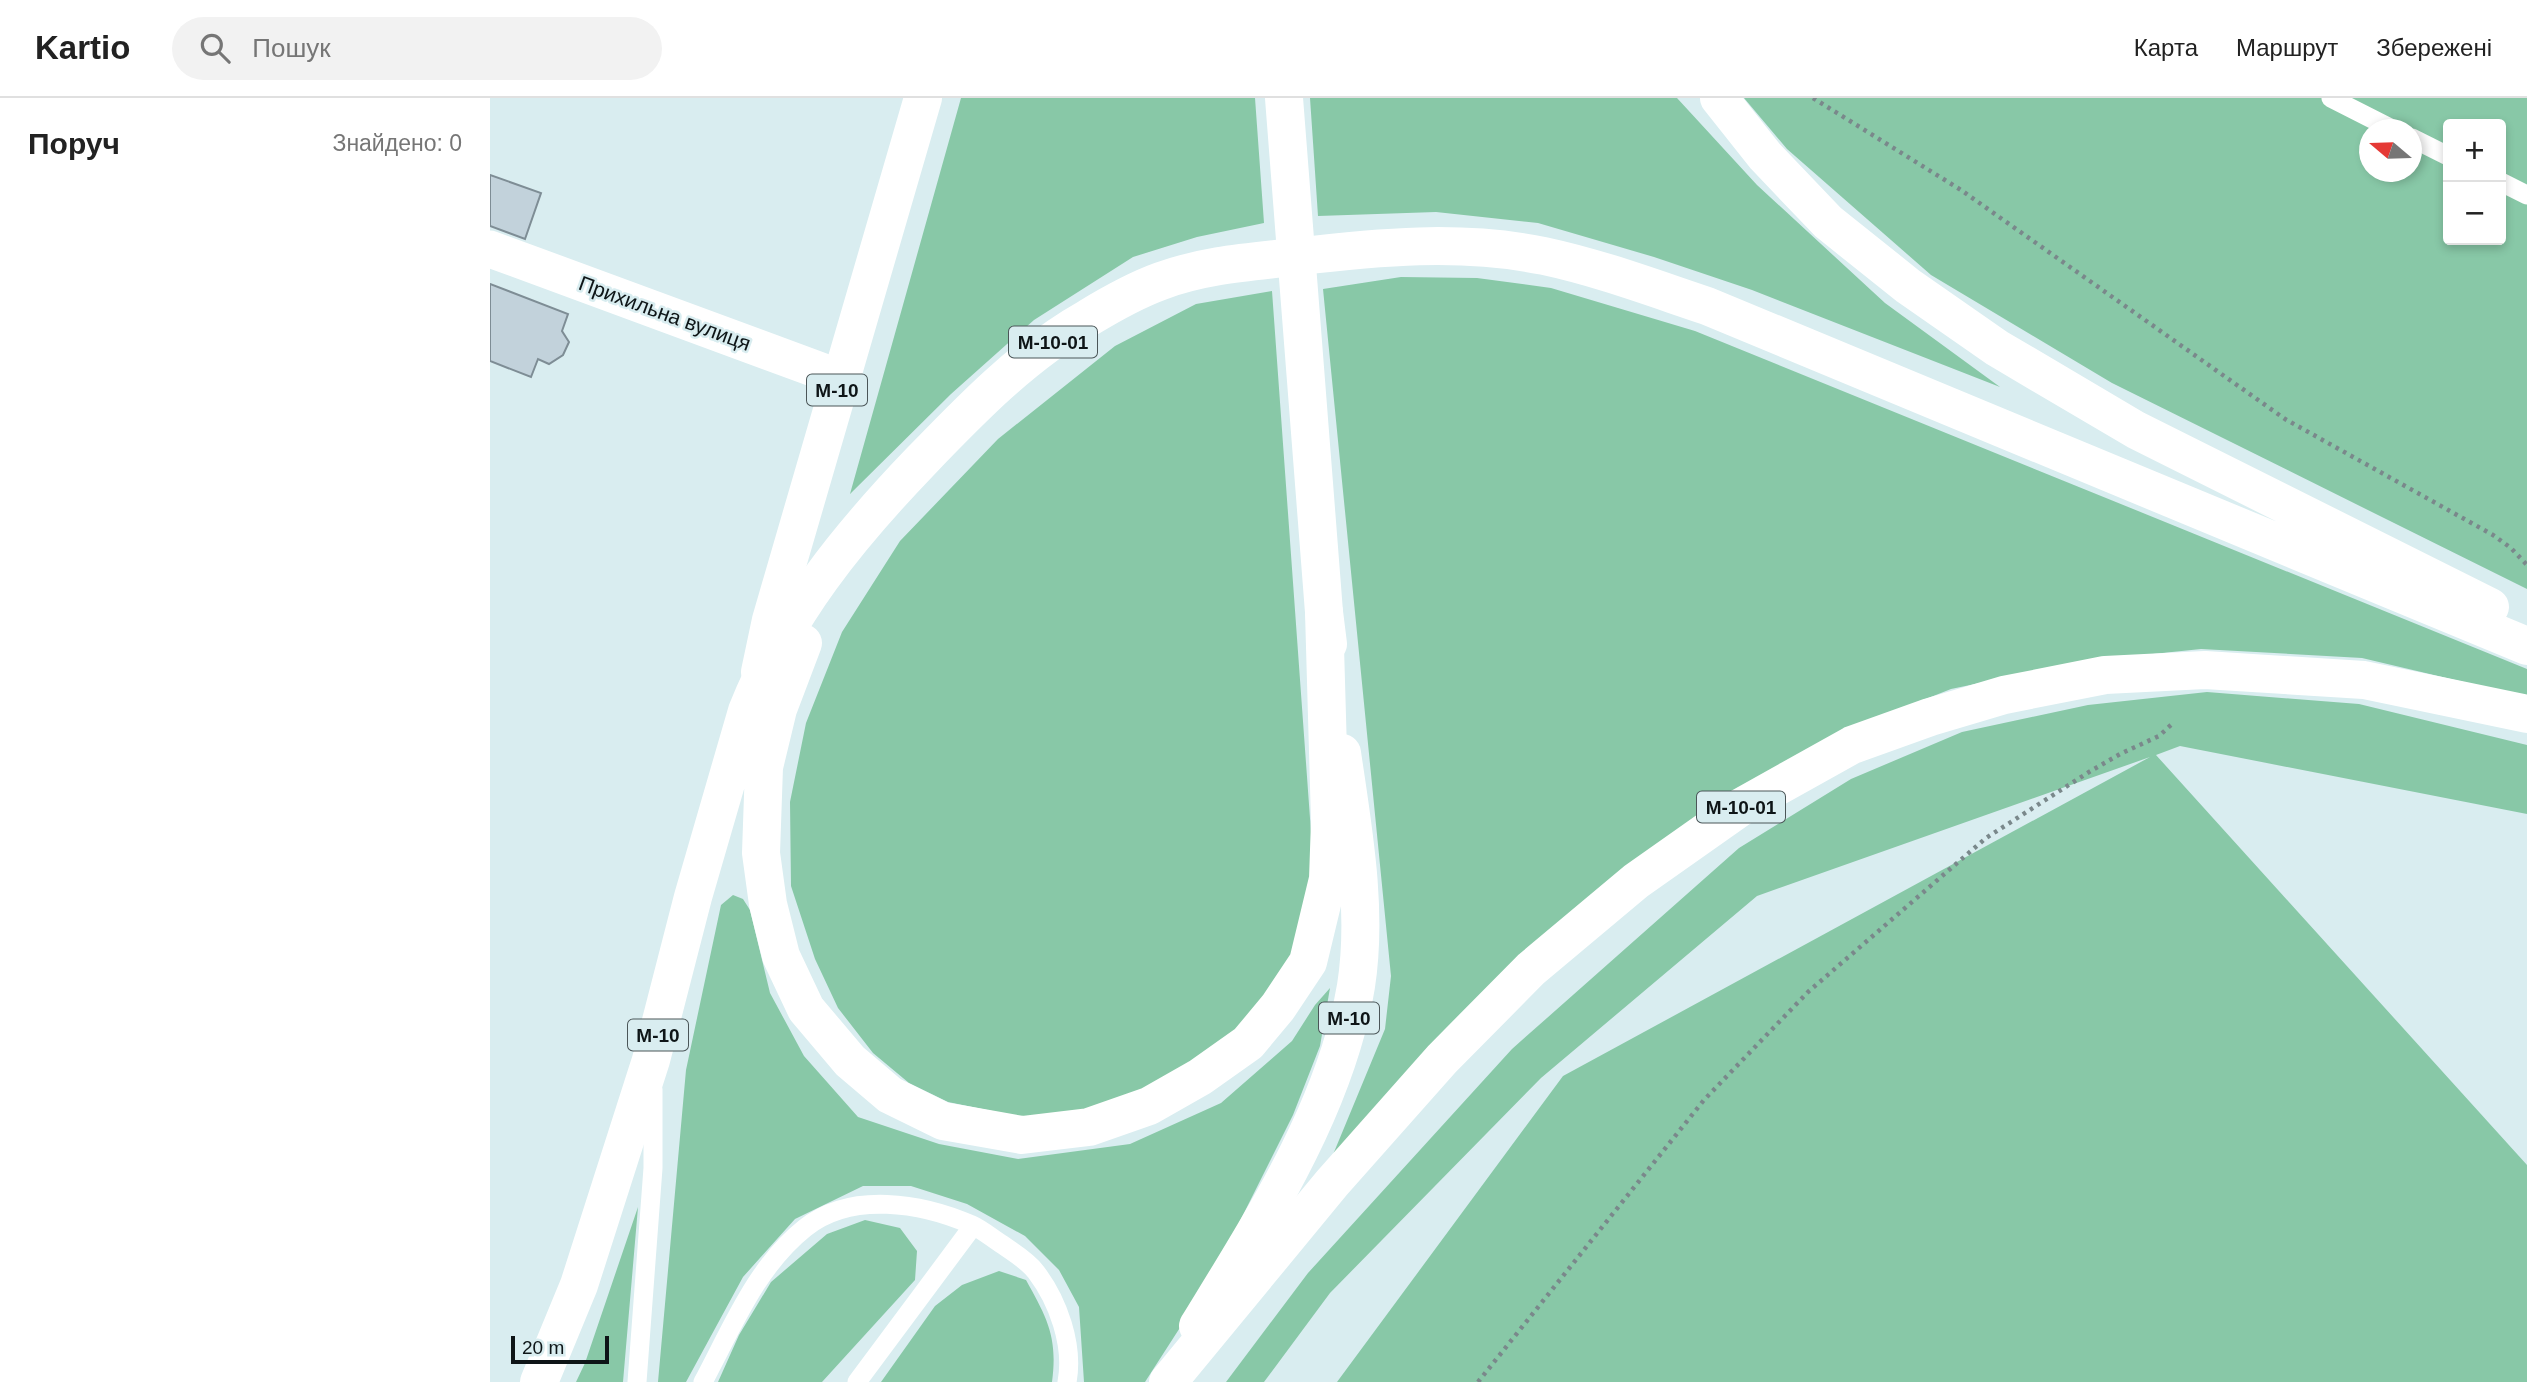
<!DOCTYPE html>
<html lang="uk">
<meta charset="utf-8">
<style>
:root{--surface:#fff;--page:#f2f2f2;--text:#222;--muted:#767676;--line:#e0e0e0}
body{margin:0;font-family:Arial,sans-serif;background:var(--page);color:var(--text)}
.controls{position:absolute;right:21px;top:21px;display:grid;overflow:hidden;border-radius:7px;box-shadow:0 4px 10px #0003}
.controls button{width:63px;height:63px;display:grid;place-items:center;padding:0;border:0;border-bottom:2px solid var(--line);background:var(--surface);color:var(--text);font:35px sans-serif}
.compass{position:absolute;left:1869px;top:21px;width:63px;height:63px;border-radius:50%;background:var(--surface);box-shadow:0 4px 10px #0003;rotate:289deg}
.scale{position:absolute;left:21px;bottom:18px;width:98px;box-sizing:border-box;padding-left:7px;border:4px solid #0e1517;border-top:0;font-size:19px;line-height:24px;white-space:nowrap;color:#0e1517;-webkit-text-stroke:5px #d9edf0;paint-order:stroke}
.list{margin:0;padding:0;list-style:none}
h2{display:flex;justify-content:space-between;align-items:center;height:91px;margin:0;padding:0 28px;font-size:30px}
h2 small{font-size:23px;font-weight:400;color:var(--muted)}
.icon{flex:none;width:38px;height:38px;fill:none;stroke:currentColor;stroke-width:2;stroke-linecap:round;stroke-linejoin:round}
.map{position:relative;flex:none;width:2037px;height:1284px;overflow:hidden}
header{display:flex;align-items:center;gap:42px;box-sizing:border-box;height:98px;padding:0 35px;background:var(--surface);border-bottom:2px solid var(--line)}
header strong{font-size:33px}
nav{display:flex;gap:38px;margin-inline-start:auto;font-size:24px}
.search{width:490px;height:63px;background:var(--page);display:flex;align-items:center;gap:18px;box-sizing:border-box;padding:0 24px;border-radius:38px;color:var(--muted);font-size:26px}
main{display:flex}
aside{flex:1;background:var(--surface)}
.map>svg:first-child{display:block}
.green{fill:#88c8a7;fill-rule:evenodd}
.building{fill:#c2d2db;stroke:#7e8d95;stroke-width:2}
.lines{fill:none;stroke-linecap:round;stroke-linejoin:round}
.path{stroke:#7a888b;stroke-width:4.5;stroke-dasharray:3.5 5;stroke-linecap:butt}
.lane{stroke:#fff;stroke-width:19}
.street{stroke:#fff;stroke-width:37}
.primary{stroke:#fff;stroke-width:38}
.highway{stroke:#fff;stroke-width:38}
.labels{text-anchor:middle;dominant-baseline:central;stroke-width:5;stroke-linejoin:round;paint-order:stroke}
.shield{fill:#d9edf0;stroke:#4b5658;stroke-width:2}
.shield-label{font-size:19px;font-weight:bold;fill:#0e1517}
.street-label{font-size:21px;fill:#0e1517;stroke:#d9edf0}
</style>
<header>
<strong>Kartio</strong>
<div class="search"><svg class="icon" aria-label="search" viewBox="0 0 24 24"><circle cx="10" cy="10" r="6"/><path d="M15 15l6 6"/></svg>Пошук</div>
<nav><a>Карта</a><a>Маршрут</a><a>Збережені</a></nav>
</header>
<main>
<aside>
<h2>Поруч<small>Знайдено: 0</small></h2>
<ul class="list">
</ul>
</aside>
<div class="map">
<svg width="2037" height="1284" viewBox="0 0 2037 1284">
<rect width="100%" height="100%" fill="#d9edf0"/>
<path class="green" d="M 471,0 L 765,0 L 774,125 L 707,139 L 643,159 L 544,222 L 461,296 L 360,396 Z
M 820,0 L 1187,0 L 1267,87 L 1395,205 L 1510,289 L 1262,192 L 1164,159 L 1048,125 L 946,114 L 828,118 Z
M 1254,0 L 2037,0 L 2037,491 L 1622,285 L 1441,177 L 1297,51 ZM 1958,26 L 2011,26 L 2011,142 L 1958,142 ZM 1880,32 L 1922,32 L 1922,74 L 1880,74 Z
M 911,179 L 987,180 L 1061,190 L 1205,233 L 2037,571 L 2037,599 L 1872,560 L 1711,551 L 1595,563 L 1461,591 L 1345,637 L 842,1059 L 895,931 L 901,878 L 833,191 Z
M 782,193 L 823,762 L 814,827 L 789,893 L 738,945 L 618,1010 L 536,1020 L 458,1004 L 419,985 L 383,955 L 348,910 L 325,861 L 301,788 L 300,704 L 316,625 L 352,534 L 410,443 L 508,341 L 625,248 L 706,206 Z
M 1717,594 L 1869,606 L 2037,647 L 2037,716 L 1690,648 L 1666,657 L 2037,1067 L 2037,1284 L 847,1284 L 1073,978 L 1660,659 L 1267,798 L 1051,980 L 840,1195 L 774,1284 L 736,1284 L 818,1175 L 1022,951 L 1249,750 L 1361,681 L 1472,634 L 1598,607 Z
M 243,797 L 253,801 L 260,812 L 280,895 L 314,958 L 368,1019 L 449,1046 L 528,1061 L 640,1046 L 731,1005 L 802,943 L 825,907 L 840,890 L 830,948 L 803,1017 L 720,1183 L 655,1284 L 594,1284 L 589,1209 L 569,1172 L 535,1138 L 477,1106 L 421,1088 L 373,1088 L 305,1121 L 253,1179 L 196,1284 L 168,1284 L 196,972 L 231,807 Z
M 148,1109 L 133,1284 L 86,1284 L 95,1265 Z
M 375,1122 L 410,1130 L 427,1153 L 425,1182 L 332,1284 L 228,1284 L 249,1237 L 281,1184 L 337,1136 Z
M 509,1173 L 536,1182 C 557,1220 568,1239 562,1284 L 391,1284 L 445,1208 L 472,1187 Z"/>
<path class="building" d="M 0,77 L 51,95 L 35,141 L 0,128 Z
M 0,186 L 78,216 L 72,233 L 79,244 L 73,257 L 59,266 L 48,261 L 41,279 L 0,263 Z"/>
<g class="lines">
<path class="path" d="M 1323,0 L 1471,92 L 1795,321 L 2003,437 L 2021,450 L 2037,467
M 988,1284 L 1214,1002 L 1318,894 L 1496,740 L 1599,674 L 1630,656 L 1669,638 L 1682,626"/>
<path class="lane" d="M 1841,0 L 1904,32
M 1922,40 L 1958,58
M 2011,84 L 2037,97
M 147,1284 L 163,1070 L 163,991
M 213,1284 C 242,1230 266,1169 315,1130 C 361,1093 432,1105 482,1127 C 493,1132 503,1141 513,1147 C 524,1155 538,1163 546,1174 C 568,1203 584,1247 577,1284
M 367,1284 L 483,1128"/>
<path class="street" d="M 0,151 L 350,280"/>
<path class="primary" d="M 794,0 L 834,514 L 838,546
M 270,574 L 281,522 L 433,0
M 708,1228 C 771,1125 846,1009 866,888 C 878,812 863,730 852,655"/>
<path class="highway" d="M 1229,0 L 1275,58 L 1338,124 L 1418,188 L 1507,250 L 1646,332 L 2000,509
M 313,545 L 288,611 L 274,669 L 271,755 L 278,806 L 291,858 L 316,911 L 360,963 L 400,997 L 453,1023 L 532,1037 L 599,1029 L 659,1008 L 710,979 L 758,945 L 788,909 L 818,864 L 838,781 L 840,723 L 834,514
M 49,1284 L 89,1187 L 161,962 L 203,799 L 257,613 C 296,515 358,439 430,364 C 480,312 534,256 598,220 C 621,206 646,192 671,183 C 714,167 759,164 804,159 C 887,149 971,141 1054,158 C 1110,170 1163,190 1217,208 L 2037,548
M 678,1284 L 842,1085 L 952,961 L 1041,871 L 1146,783 L 1251,709 L 1362,647 L 1440,619 L 1514,597 L 1615,577 L 1715,572 L 1874,582 L 2037,616"/>
</g>
<g class="labels">
<g class="shield">
<rect x="519" y="228.5" width="88" height="31" rx="5"/>
<rect x="317" y="276.5" width="60" height="31" rx="5"/>
<rect x="1207" y="693.5" width="88" height="31" rx="5"/>
<rect x="829" y="904.5" width="60" height="31" rx="5"/>
<rect x="138" y="921.5" width="60" height="31" rx="5"/>
</g>
<g class="shield-label">
<text x="563" y="244">М-10-01</text>
<text x="347" y="292">М-10</text>
<text x="1251" y="709">М-10-01</text>
<text x="859" y="920">М-10</text>
<text x="168" y="937">М-10</text>
</g>
<g class="street-label">
<text transform="translate(175 215) rotate(20)">Прихильна вулиця</text>
</g>
</g>
</svg>
<div class="controls">
<button>+</button>
<button>−</button>
</div>
<svg class="compass" viewBox="-18 -18 36 36"><path d="M0-13l5 13h-10z" fill="#e53935"/><path d="M0 13l5-13h-10z" fill="#767676"/></svg>
<div class="scale">20 m</div>
</div>
</main>
